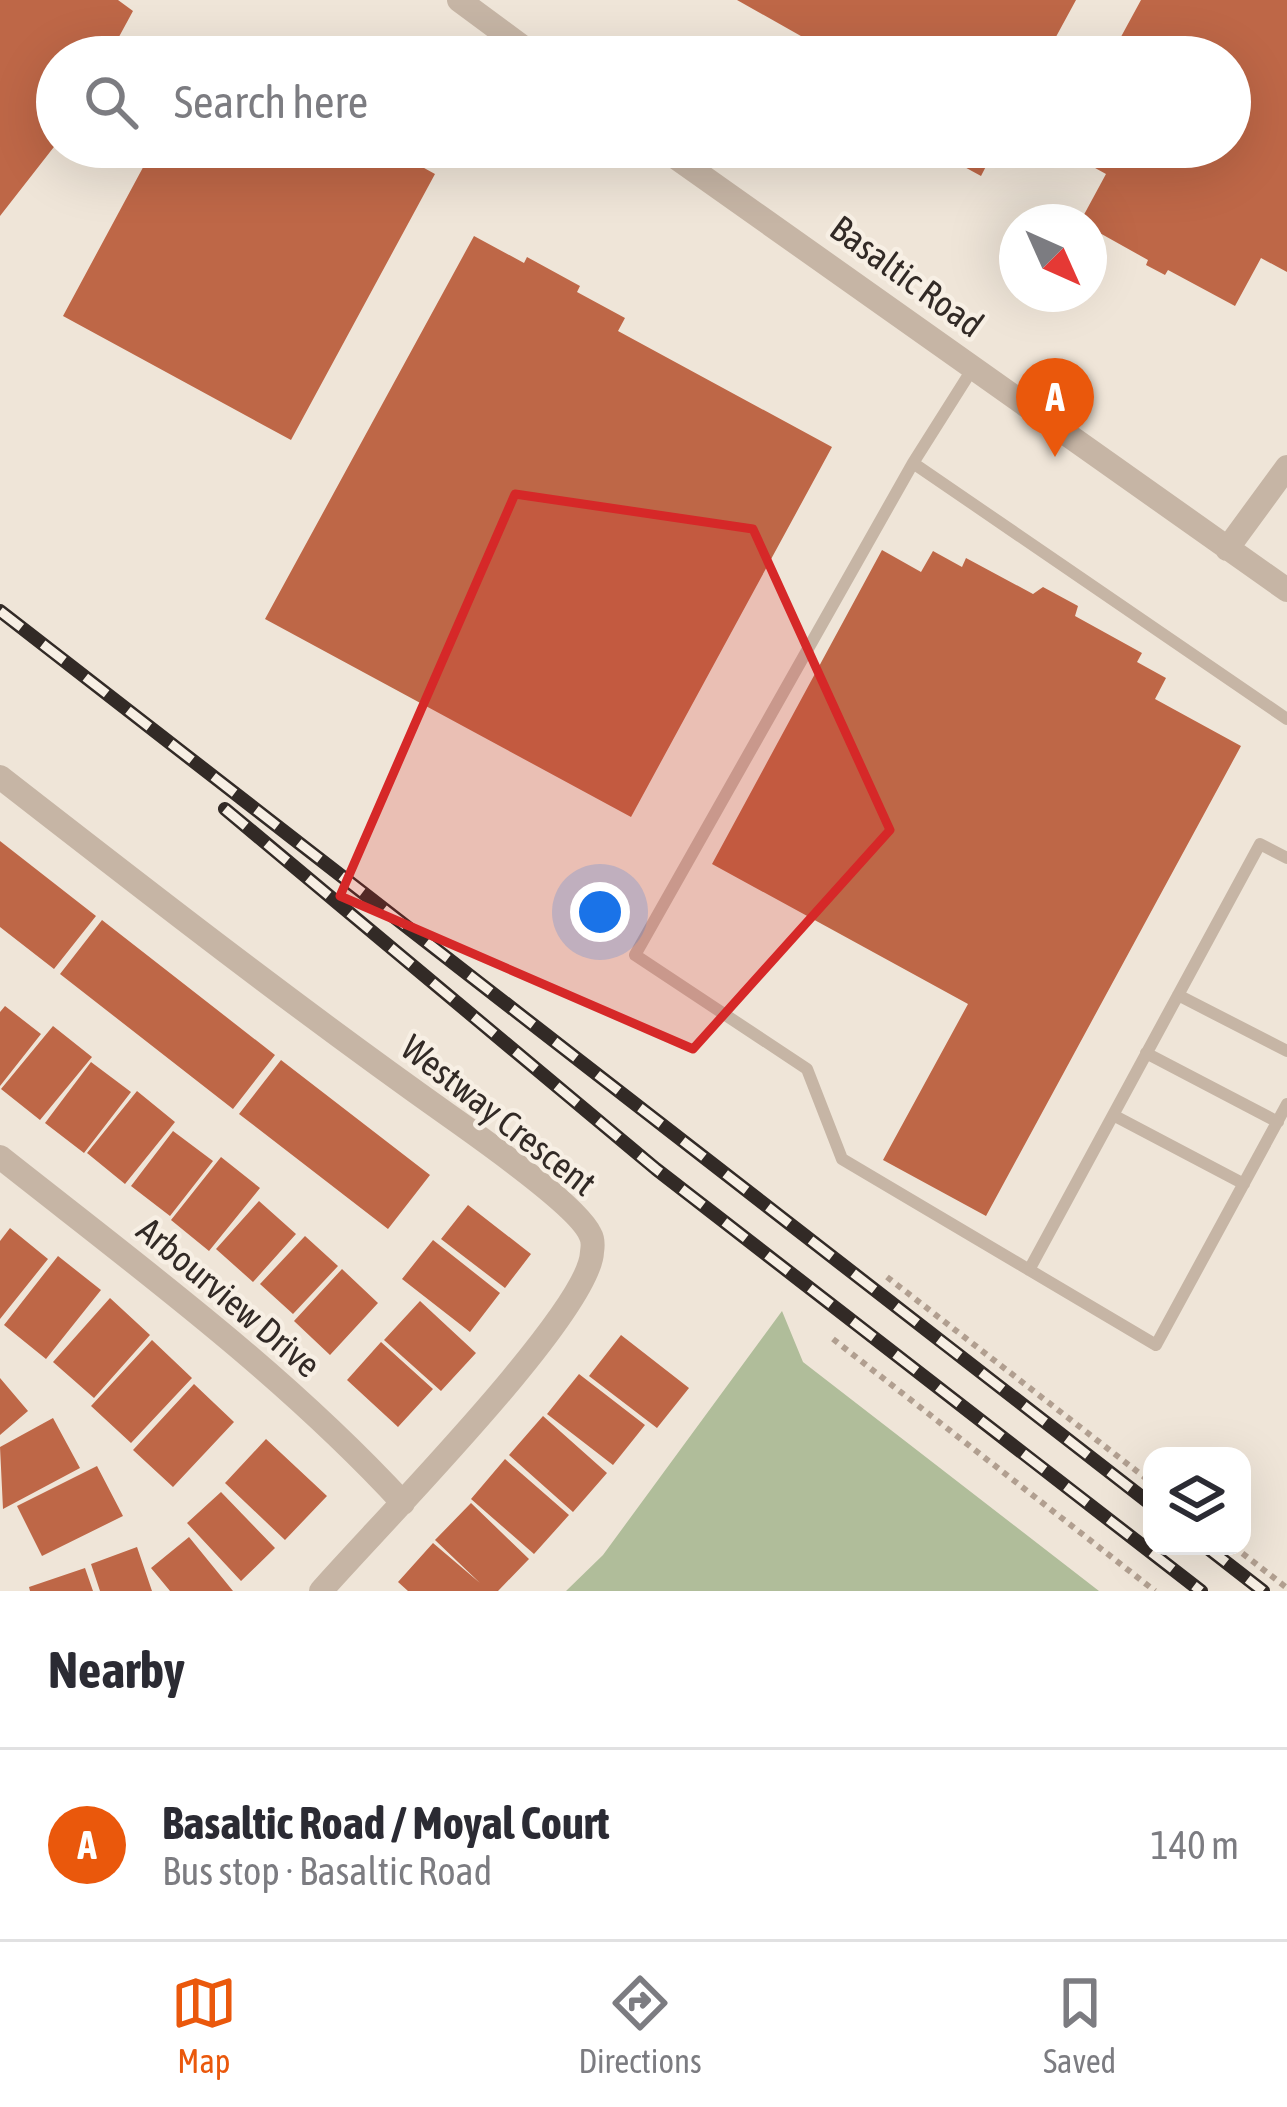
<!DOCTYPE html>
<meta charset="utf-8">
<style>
:root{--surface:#fff;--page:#f2f2f3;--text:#2b2b33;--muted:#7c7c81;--line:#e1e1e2;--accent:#ea580c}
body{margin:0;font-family:"Asap Condensed",sans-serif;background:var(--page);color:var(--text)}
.controls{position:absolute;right:36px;bottom:36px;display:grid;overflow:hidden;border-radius:24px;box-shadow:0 12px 48px #0002}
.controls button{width:108px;height:108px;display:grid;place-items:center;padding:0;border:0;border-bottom:3px solid var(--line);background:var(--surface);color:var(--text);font:60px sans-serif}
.compass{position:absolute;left:999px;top:204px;width:108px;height:108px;border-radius:50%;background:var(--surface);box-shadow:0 12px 48px #0002;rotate:135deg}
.you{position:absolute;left:600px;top:912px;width:42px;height:42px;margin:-30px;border:9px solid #fff;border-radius:50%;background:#1a73e8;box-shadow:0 0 0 18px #1a73e833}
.badge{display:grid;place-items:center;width:78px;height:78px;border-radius:50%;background:var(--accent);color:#fff;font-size:39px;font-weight:700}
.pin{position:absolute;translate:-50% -99px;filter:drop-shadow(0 3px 6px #0008)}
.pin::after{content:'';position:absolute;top:63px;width:42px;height:36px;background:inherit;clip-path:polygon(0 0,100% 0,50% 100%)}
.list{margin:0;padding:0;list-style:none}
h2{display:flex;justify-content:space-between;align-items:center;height:156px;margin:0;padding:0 48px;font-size:51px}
h2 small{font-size:39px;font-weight:400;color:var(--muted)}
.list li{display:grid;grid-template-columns:78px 1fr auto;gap:36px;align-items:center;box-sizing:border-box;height:192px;padding:0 48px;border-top:3px solid var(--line)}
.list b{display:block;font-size:45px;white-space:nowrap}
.list p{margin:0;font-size:39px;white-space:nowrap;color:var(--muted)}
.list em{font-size:39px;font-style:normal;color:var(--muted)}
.icon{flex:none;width:66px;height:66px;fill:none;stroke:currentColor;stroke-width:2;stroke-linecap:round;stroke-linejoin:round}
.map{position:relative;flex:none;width:1287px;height:1591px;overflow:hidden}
.search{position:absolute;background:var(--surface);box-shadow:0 12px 48px #0002;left:36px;right:36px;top:36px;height:132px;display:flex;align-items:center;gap:30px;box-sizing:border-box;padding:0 42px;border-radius:66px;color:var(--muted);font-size:45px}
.sheet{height:348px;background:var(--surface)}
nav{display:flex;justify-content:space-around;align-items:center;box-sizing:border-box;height:168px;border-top:3px solid var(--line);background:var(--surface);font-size:33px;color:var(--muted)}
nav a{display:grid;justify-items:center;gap:6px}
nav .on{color:var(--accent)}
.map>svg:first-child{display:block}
.green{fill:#b0bd9a}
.building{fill:#be6747}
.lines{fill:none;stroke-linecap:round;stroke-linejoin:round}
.path{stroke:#b19f90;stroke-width:6;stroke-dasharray:6 6;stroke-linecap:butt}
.lane{stroke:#c6b5a5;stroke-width:12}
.street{stroke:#c6b5a5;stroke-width:24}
.rail-casing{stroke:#322a26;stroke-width:14}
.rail{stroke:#f7efe4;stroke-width:9;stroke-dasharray:27;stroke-linecap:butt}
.marked{fill:#d62828;fill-opacity:0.2;stroke:#d62828;stroke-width:9;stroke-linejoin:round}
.labels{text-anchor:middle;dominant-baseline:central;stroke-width:9;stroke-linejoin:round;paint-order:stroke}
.street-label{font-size:36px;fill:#322a26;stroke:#f7efe4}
</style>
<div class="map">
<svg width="1287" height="1591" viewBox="0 0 1287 1591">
<rect width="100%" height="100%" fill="#efe5d8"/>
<path class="green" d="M 782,1311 L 803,1362 L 1099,1591 L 566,1591 L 603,1555 Z"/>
<path class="building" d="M 0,0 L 118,0 L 133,11 L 108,57 L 57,57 L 57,143 L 0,216 Z
M 737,0 L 1076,0 L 1045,57 L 838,57 Z
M 1141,0 L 1287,0 L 1287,272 L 1261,258 L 1235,306 L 1168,270 L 1165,275 L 1146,265 L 1148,260 L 1089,227 L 1089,222 L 1080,222 L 1106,174 L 1057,147 L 1230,147 L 1230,57 L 1110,57 Z
M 154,147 L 386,147 L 435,174 L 291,440 L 63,316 Z
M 928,147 L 996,147 L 981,176 Z
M 474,236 L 524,263 L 527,257 L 580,286 L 577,292 L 625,318 L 618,331 L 832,447 L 631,817 L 265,619 Z
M 882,550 L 921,572 L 933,551 L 962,567 L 966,558 L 1033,594 L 1043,587 L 1078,606 L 1075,616 L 1142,653 L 1137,662 L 1166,678 L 1155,699 L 1241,746 L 986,1216 L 883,1160 L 968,1004 L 712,864 Z
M 0,841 L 96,916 L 54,969 L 0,927 Z
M 102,920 L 275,1055 L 233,1109 L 60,974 Z
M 5,1006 L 41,1034 L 0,1086 L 0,1012 Z
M 53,1026 L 92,1057 L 40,1120 L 1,1089 Z
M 281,1060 L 430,1175 L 388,1229 L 239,1114 Z
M 91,1062 L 131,1092 L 84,1153 L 45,1123 Z
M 137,1091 L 175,1122 L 125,1184 L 87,1153 Z
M 173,1131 L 213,1161 L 170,1216 L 131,1186 Z
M 221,1157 L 260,1188 L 209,1251 L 171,1220 Z
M 259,1201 L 296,1234 L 253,1282 L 216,1249 Z
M 468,1205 L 531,1254 L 505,1288 L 441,1239 Z
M 10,1228 L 48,1259 L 0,1319 L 0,1241 Z
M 305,1236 L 338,1266 L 293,1314 L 260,1284 Z
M 433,1240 L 500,1293 L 470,1332 L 402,1279 Z
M 58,1256 L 101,1290 L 46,1359 L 4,1325 Z
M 342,1269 L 378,1303 L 330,1355 L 294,1321 Z
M 110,1298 L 150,1335 L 94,1398 L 53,1362 Z
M 420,1301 L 476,1353 L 441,1391 L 384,1340 Z
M 621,1335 L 689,1388 L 657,1428 L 589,1376 Z
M 152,1340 L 192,1378 L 131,1443 L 91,1406 Z
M 381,1342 L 433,1389 L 398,1427 L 347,1380 Z
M 579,1374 L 645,1425 L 613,1465 L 547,1414 Z
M 0,1378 L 28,1411 L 0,1435 Z
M 194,1384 L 234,1422 L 173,1487 L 133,1450 Z
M 543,1416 L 607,1473 L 573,1512 L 509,1455 Z
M 53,1418 L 80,1468 L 3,1509 L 0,1447 Z
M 266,1439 L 327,1496 L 285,1540 L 225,1483 Z
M 505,1459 L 569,1515 L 534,1554 L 471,1499 Z
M 97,1466 L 123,1516 L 42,1556 L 17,1506 Z
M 221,1492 L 275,1548 L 241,1581 L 187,1523 Z
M 471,1503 L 529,1559 L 498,1591 L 408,1591 L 398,1582 L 433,1543 L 480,1583 L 435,1540 Z
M 189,1537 L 233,1591 L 170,1591 L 151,1568 Z
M 137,1547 L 152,1591 L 100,1591 L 91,1564 Z
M 85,1568 L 93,1591 L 30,1591 L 29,1587 Z"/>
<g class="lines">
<path class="path" d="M 887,1277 L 1152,1483
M 833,1339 L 1155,1591
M 1233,1546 L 1287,1588"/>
<path class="lane" d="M 973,368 L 913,463 L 1287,719
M 913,463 L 635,955 L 807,1069 L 842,1159 L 1156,1345 L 1287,1104
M 1178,995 L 1287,1051
M 1146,1053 L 1278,1122
M 1113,1115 L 1244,1184
M 1029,1270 L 1260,844 L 1287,858"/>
<path class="street" d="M 459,0 L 536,57
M 661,147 L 1287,590
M 1227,549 L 1287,467
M 0,777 C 149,893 297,1008 451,1117 C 479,1137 578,1206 590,1234 C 593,1239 593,1246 592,1252 C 590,1313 371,1533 321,1591
M 0,1157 C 139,1267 282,1372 403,1503"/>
<g class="rail-casing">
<path id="rail" d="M 0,611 L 1152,1505
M 225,809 L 656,1169 L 1201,1591
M 1205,1546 L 1263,1591"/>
</g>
<use href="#rail" class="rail"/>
</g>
<path class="marked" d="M 515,494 L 753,529 L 890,830 L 693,1049 L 340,896 Z"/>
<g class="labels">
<g class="street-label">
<text transform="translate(907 276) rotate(36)">Basaltic Road</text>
<text transform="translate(499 1115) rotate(38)">Westway Crescent</text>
<text transform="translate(229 1297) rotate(40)">Arbourview Drive</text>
</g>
</g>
</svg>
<div class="controls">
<button><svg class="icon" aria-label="layers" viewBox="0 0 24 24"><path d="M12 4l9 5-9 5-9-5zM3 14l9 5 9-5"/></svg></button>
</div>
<svg class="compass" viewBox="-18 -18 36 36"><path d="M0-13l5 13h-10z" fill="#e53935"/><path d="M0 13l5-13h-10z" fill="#7c7c81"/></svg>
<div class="you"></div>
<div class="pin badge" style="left:1055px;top:457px">A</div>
<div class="search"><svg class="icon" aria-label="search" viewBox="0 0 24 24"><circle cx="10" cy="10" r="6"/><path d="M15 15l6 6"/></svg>Search here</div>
</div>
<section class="sheet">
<h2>Nearby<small></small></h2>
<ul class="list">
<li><span class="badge">A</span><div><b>Basaltic Road / Moyal Court</b><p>Bus stop · Basaltic Road</p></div><em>140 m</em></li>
</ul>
</section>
<nav>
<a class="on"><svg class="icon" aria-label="map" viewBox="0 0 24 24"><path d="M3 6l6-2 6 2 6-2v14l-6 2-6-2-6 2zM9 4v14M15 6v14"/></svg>Map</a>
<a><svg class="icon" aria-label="directions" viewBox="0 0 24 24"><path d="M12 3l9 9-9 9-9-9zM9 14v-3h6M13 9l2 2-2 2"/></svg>Directions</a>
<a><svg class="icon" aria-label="saved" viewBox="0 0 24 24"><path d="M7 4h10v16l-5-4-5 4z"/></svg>Saved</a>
</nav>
